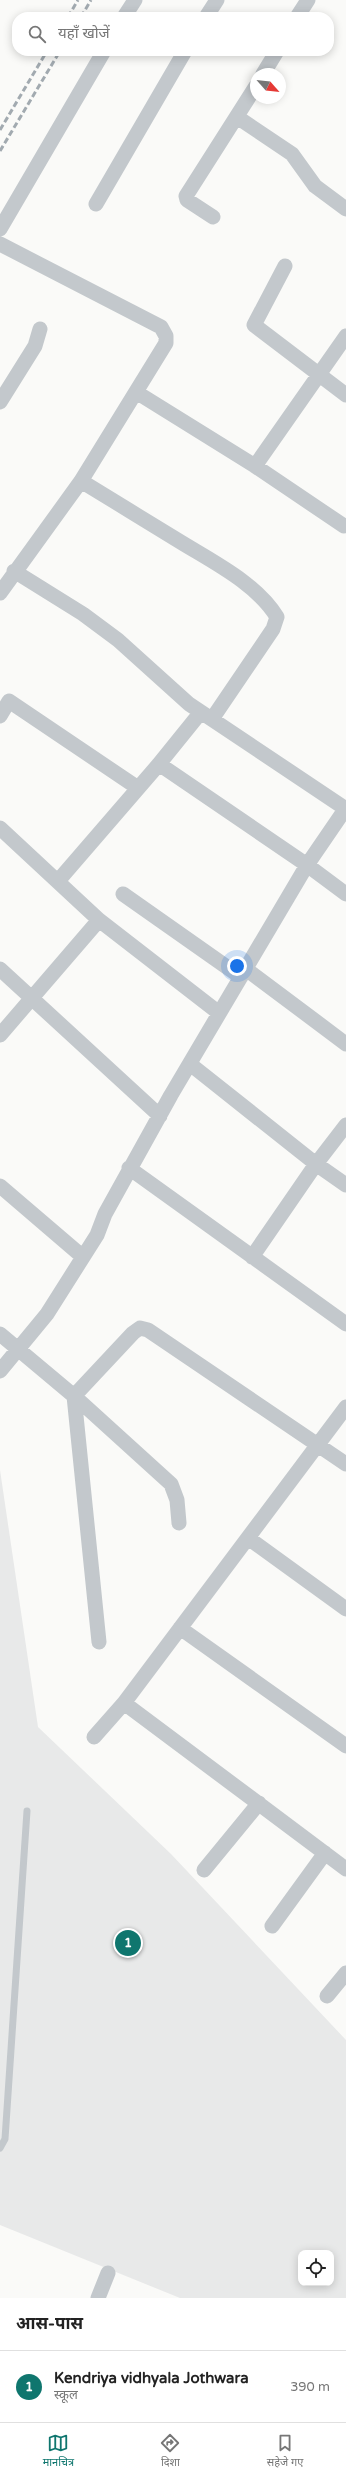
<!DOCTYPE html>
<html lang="hi">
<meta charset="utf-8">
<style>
:root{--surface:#fff;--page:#f2f2f2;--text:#222;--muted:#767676;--line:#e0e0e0;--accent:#0f766e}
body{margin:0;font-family:"Varela Round","Noto Sans Devanagari",sans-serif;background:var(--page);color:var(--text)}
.controls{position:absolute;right:12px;bottom:12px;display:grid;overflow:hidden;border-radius:8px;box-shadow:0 2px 10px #0003}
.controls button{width:36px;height:36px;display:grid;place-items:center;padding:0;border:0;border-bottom:1px solid var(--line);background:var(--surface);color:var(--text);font:20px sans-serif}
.compass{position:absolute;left:250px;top:68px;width:36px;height:36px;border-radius:50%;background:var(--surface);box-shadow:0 2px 10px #0003;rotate:117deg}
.you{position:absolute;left:237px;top:966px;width:14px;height:14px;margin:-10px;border:3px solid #fff;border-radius:50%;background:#1a73e8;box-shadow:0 0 0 6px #1a73e833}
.badge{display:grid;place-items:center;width:26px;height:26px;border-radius:50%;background:var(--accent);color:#fff;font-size:13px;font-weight:700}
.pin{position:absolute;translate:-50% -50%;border:2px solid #fff;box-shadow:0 1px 4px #0006}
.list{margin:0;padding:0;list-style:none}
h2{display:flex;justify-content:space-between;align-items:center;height:52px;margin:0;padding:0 16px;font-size:17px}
h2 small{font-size:13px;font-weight:400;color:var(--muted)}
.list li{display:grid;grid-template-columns:26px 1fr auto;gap:12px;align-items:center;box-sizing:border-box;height:72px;padding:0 16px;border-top:1px solid var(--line)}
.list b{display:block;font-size:15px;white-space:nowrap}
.list p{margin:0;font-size:13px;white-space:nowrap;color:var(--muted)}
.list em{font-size:13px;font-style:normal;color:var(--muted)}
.icon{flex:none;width:22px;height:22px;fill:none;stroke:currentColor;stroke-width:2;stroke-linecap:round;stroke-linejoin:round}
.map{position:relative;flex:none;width:346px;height:2298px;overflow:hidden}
.search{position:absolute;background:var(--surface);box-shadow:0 2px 10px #0003;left:12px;right:12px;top:12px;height:44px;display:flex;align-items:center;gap:10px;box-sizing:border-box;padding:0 14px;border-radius:16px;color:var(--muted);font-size:15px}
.sheet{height:124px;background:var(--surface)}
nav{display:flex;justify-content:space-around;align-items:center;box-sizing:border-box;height:56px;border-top:1px solid var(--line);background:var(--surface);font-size:11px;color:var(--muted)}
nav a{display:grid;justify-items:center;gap:2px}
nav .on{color:var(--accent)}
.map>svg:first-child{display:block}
.built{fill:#e8e9e9;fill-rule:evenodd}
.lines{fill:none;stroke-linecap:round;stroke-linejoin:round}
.lane{stroke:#c3c8cc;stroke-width:7}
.street{stroke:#c3c8cc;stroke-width:15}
.rail{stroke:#a2aab0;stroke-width:3;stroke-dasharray:6 3;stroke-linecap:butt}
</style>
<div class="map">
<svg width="346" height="2298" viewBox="0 0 346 2298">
<rect width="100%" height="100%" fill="#fafaf8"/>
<path class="built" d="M 0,1470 L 38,1727 L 171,1854 L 346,2040 L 346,2298 L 180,2298 L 0,2225 ZM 301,2253 L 331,2253 L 331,2283 L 301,2283 Z"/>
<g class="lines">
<path class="lane" d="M 0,2148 L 5,2139 L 27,1811"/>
<path class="street" d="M 124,17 L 135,0
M 206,17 L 217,0
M 297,17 L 308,0
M 263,74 L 277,51
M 237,117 L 292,154 L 315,186 L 346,209
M 96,204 L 185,51
M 213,217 L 187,200 L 186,196 L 256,86
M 0,229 L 104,51
M 0,244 L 161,327 L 166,336 L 166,343 L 81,481 L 0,593
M 285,266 L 254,325 L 346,395
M 136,392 L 255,466 L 344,526
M 0,402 L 35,346 L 40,329
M 255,466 L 346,336
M 81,481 C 114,501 146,521 179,541 C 213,562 256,583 277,617 L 273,629 L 212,719
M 14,571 L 83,614 L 118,640 L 189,704 L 346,809
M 0,716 L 9,701 L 138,788
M 159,764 L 201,712
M 0,828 L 99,920
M 58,881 L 159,764 L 307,865 L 346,894
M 123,894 L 241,977
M 0,969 L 160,1116
M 246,969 L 346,1044
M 0,1035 L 99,920 L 219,1013
M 190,1064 L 316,1164 L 346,1125
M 129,1168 L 346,1324
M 0,1186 L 83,1257
M 252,1257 L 316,1164 L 346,1185
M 0,1334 L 74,1396 L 171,1484 L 177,1500 L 179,1523
M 0,1371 L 47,1314 L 97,1235 L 105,1214 L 171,1095 L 307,865 L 346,808
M 248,1538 L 346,1609
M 180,1628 L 346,1746
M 99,1642 L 74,1396 L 133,1333 L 140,1328 L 148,1330 L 346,1464
M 124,1703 L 346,1869
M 94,1737 L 124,1703 L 346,1407
M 204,1870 L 259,1803
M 272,1926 L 325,1853
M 327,1996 L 346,1973
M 98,2298 L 108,2273"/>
<path class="rail" d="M 68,17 L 78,0
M 81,17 L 91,0
M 0,130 L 47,51
M 0,151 L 60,51"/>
</g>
</svg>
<div class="controls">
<button><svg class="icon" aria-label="locate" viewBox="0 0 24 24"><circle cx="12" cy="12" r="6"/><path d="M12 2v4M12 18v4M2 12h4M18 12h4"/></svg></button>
</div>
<svg class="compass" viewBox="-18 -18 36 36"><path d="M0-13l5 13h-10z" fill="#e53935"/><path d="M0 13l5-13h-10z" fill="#767676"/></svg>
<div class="you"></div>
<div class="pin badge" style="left:128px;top:1943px">1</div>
<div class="search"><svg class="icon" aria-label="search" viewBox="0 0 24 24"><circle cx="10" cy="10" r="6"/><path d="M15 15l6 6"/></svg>यहाँ खोजें</div>
</div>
<section class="sheet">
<h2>आस-पास<small></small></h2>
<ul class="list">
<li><span class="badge">1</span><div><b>Kendriya vidhyala Jothwara</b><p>स्कूल</p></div><em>390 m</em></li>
</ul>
</section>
<nav>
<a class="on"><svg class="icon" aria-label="map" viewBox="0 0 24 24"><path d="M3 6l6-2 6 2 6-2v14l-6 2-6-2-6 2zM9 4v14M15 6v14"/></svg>मानचित्र</a>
<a><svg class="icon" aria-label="directions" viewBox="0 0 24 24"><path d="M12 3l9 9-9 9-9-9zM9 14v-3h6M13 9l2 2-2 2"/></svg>दिशा</a>
<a><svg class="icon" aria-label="saved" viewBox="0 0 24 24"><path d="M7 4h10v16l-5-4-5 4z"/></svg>सहेजे गए</a>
</nav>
